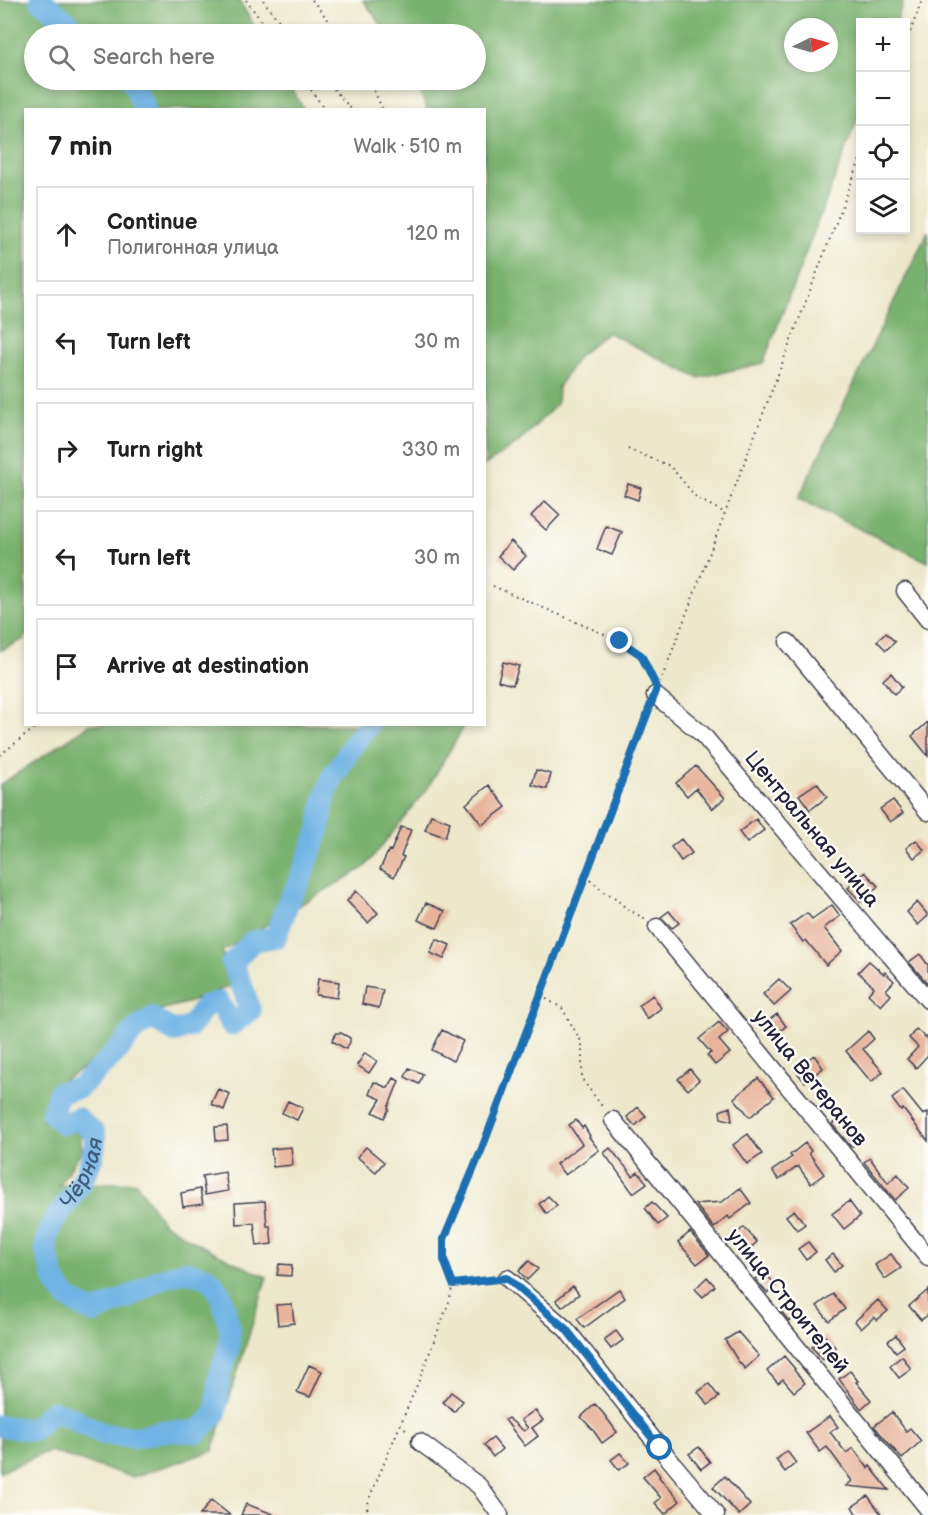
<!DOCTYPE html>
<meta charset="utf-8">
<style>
:root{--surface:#fff;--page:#f6f6f6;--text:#222;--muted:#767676;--line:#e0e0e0}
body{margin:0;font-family:"Balsamiq Sans",sans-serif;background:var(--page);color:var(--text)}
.controls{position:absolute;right:18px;top:18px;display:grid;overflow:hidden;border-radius:0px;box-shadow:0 3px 9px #0003}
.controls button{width:54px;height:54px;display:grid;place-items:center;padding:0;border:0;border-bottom:2px solid var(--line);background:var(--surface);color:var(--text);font:30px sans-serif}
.compass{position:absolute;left:784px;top:18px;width:54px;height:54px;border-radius:50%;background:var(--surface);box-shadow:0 3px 9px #0003;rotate:85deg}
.stop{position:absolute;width:18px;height:18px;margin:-14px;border:4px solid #1f6fb2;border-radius:50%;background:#fff}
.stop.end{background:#1f6fb2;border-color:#fff;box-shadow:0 2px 6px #0008}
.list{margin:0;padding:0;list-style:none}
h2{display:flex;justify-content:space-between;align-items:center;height:78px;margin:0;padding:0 24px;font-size:26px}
h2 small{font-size:20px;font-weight:400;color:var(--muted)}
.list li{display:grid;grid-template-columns:39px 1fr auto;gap:18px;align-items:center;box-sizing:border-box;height:96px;margin:0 12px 12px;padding:0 12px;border:2px solid var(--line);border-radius:0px}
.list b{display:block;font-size:22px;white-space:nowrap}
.list p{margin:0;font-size:20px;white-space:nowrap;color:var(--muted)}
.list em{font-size:20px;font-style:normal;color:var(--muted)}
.icon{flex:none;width:33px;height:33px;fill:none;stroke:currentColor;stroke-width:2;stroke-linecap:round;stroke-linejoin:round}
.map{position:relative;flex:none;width:928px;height:1515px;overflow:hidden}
.search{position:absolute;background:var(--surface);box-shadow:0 3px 9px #0003;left:24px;top:24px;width:462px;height:66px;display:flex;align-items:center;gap:15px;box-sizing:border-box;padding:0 21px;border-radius:33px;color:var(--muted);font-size:22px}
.panel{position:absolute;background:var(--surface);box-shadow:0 3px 9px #0003;left:24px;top:108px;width:462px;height:618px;border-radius:0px}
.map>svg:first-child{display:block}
.forest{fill:#79b16e;stroke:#4e6a54;stroke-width:1.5;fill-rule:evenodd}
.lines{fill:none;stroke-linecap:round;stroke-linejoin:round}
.river{stroke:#6fb3e4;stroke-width:22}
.building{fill:#e7b39b}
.minor-casing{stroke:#404051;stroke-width:19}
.path{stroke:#404051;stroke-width:2;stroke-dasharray:1.5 4.5;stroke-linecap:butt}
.minor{stroke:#fff;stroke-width:16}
.route{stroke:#1f6fb2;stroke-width:8}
.labels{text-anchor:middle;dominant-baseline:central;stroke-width:5;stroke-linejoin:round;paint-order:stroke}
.street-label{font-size:21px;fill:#22223b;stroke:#fdfcf7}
.water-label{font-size:22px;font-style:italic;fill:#415c7f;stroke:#fdfcf7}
</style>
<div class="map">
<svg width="928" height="1515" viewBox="0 0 928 1515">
<rect width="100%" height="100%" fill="#fdfcf7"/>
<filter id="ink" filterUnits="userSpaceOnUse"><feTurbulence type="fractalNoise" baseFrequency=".0167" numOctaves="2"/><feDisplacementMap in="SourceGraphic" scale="12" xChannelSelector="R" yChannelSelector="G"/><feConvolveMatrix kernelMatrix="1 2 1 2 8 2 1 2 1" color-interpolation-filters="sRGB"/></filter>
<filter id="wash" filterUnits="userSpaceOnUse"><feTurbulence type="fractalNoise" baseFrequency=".008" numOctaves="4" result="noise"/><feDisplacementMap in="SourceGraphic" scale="24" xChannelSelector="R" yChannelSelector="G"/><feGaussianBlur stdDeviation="1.35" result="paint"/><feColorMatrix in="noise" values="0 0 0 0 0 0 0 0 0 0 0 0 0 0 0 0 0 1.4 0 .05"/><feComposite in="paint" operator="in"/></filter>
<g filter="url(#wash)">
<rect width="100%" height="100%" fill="#ede8cb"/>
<path class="forest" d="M 0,0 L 239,0 L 259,34 L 34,34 L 34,80 L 286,80 L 304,109 L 26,110 L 26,638 L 0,651 Z
M 363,0 L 904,0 L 896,22 L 860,22 L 860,113 L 763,363 L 698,378 L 607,332 L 578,357 L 558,387 L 557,404 L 518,443 L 485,465 L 484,110 L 427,109 L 415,80 L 476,80 L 476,34 L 388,34 ZM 793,27 L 829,27 L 829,63 L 793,63 Z
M 928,231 L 928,562 L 798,499 Z
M 91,724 L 465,725 L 425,792 L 365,867 L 222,951 L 230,986 L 190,1002 L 149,1013 L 82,1069 L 51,1087 L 43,1120 L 80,1133 L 82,1150 L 59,1185 L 136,1182 L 162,1222 L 195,1242 L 240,1265 L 267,1277 L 213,1451 L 132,1477 L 49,1451 L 2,1471 L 0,1473 L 0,785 Z"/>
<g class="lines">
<g class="river">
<path d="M 40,0 L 49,7 L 82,34"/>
<path d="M 132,80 L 145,110"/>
<path id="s1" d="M 0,1426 L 33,1430 L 52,1411 L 68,1416 L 103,1434 L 136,1437 L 163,1431 L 198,1432 L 216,1413 L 220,1373 L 228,1351 L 230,1329 L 221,1295 L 209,1278 L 184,1271 L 156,1281 L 137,1293 L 94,1313 C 68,1300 57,1294 50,1264 C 48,1260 47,1255 46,1251 C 43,1225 67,1206 79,1186 C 88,1170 96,1153 95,1134 L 77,1118 L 63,1124 L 52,1113 L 59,1092 L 79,1088 L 119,1049 L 136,1029 L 152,1018 L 175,1032 L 191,1026 L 205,1006 L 219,1002 L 231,1025 L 250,1011 L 244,991 L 232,963 L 253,941 L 276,937 L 289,900 L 299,882 L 319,830 L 325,797 L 332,778 L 355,742 L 369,724"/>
</g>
</g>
<g id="blocks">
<path class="building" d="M 628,484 L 641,488 L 638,500 L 624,495 Z
M 545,501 L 560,515 L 546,530 L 531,516 Z
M 606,526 L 622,532 L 612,555 L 597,549 Z
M 511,541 L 526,556 L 513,570 L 498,556 Z
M 886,633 L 895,642 L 886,650 L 877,641 Z
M 503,662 L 519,666 L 513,685 L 498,681 Z
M 891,673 L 902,687 L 894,694 L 883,680 Z
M 928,722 L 928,756 L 912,736 Z
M 696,766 L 725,798 L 712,809 L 696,788 L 687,796 L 676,783 Z
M 536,770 L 551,774 L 547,789 L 532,785 Z
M 817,783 L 827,797 L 810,810 L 799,795 Z
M 489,785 L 506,807 L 482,825 L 466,804 Z
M 893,800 L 903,813 L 890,822 L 880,809 Z
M 431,815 L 450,822 L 445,837 L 425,830 Z
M 756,819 L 764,830 L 747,843 L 739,832 Z
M 401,827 L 411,830 L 401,856 L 404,857 L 394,877 L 380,869 L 389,850 L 391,851 Z
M 681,839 L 692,853 L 681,861 L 671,847 Z
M 916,840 L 924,850 L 914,858 L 906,848 Z
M 865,872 L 878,886 L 861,902 L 848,888 Z
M 356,891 L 378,913 L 368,923 L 347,901 Z
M 917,902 L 928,915 L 928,916 L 918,925 L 907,912 Z
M 426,903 L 445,911 L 437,928 L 418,920 Z
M 832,905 L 840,916 L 824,928 L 842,951 L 826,965 L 806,940 L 803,942 L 790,925 L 807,913 L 812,919 Z
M 669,911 L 679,923 L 672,928 L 661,917 Z
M 436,939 L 450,945 L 444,959 L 430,953 Z
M 920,954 L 928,965 L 928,984 L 909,962 Z
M 869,961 L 884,974 L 885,972 L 894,981 L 886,990 L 891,995 L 881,1006 L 868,994 L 874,987 L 858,972 Z
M 318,979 L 339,982 L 337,998 L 316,995 Z
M 779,979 L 791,991 L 774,1006 L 763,994 Z
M 365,987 L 383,990 L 379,1008 L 362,1004 Z
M 653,995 L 661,1008 L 647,1019 L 639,1005 Z
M 777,1014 L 786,1026 L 772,1037 L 763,1025 Z
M 719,1022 L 728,1032 L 719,1040 L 730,1053 L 715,1065 L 707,1055 L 711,1053 L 699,1039 Z
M 916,1029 L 926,1038 L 928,1036 L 928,1055 L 916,1068 L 907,1059 L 918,1047 L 909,1038 Z
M 442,1030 L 463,1041 L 453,1061 L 432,1050 Z
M 868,1031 L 874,1039 L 863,1049 L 883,1072 L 871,1082 L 846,1051 Z
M 336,1033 L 341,1033 L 350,1038 L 350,1042 L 346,1049 L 332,1041 Z
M 365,1053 L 377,1061 L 369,1073 L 357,1065 Z
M 814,1055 L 823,1068 L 805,1082 L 795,1070 Z
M 409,1068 L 423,1074 L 419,1084 L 405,1077 Z
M 690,1069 L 699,1080 L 688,1090 L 678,1079 Z
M 394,1078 L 399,1081 L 388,1108 L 389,1109 L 384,1118 L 373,1112 L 381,1099 L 369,1094 L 374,1082 L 388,1088 Z
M 758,1078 L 774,1097 L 750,1117 L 734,1098 Z
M 218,1089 L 230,1094 L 224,1110 L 211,1104 Z
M 903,1090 L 923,1115 L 928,1112 L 928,1141 L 903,1109 L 901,1111 L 892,1099 Z
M 288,1101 L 303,1108 L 297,1120 L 282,1113 Z
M 638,1107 L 646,1116 L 635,1126 L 627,1117 Z
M 730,1107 L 732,1121 L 721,1118 L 720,1111 Z
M 840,1118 L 848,1127 L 846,1129 L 857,1143 L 851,1147 L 832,1124 Z
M 576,1120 L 582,1128 L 584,1126 L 590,1136 L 589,1137 L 599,1150 L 565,1175 L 556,1164 L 582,1144 L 569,1125 Z
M 227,1126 L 228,1140 L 216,1141 L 215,1127 Z
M 748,1134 L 762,1154 L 747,1164 L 733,1145 Z
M 805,1143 L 811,1151 L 809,1153 L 824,1174 L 811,1184 L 798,1166 L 779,1180 L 772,1171 L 792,1157 L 790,1155 Z
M 291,1147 L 293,1165 L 273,1167 L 271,1149 Z
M 366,1147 L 384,1162 L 376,1172 L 357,1157 Z
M 610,1148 L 633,1176 L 638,1172 L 647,1183 L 633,1193 L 604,1153 Z
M 870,1158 L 888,1183 L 898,1174 L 909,1188 L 895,1200 L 864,1162 Z
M 225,1172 L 228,1191 L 205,1195 L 202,1176 Z
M 740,1188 L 751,1203 L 730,1219 L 728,1216 L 714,1228 L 695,1204 L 722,1202 Z
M 200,1189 L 203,1204 L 183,1207 L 181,1193 Z
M 548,1196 L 557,1205 L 547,1214 L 539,1204 Z
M 265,1201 L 267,1226 L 270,1226 L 272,1244 L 257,1246 L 254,1223 L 236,1224 L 235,1203 Z
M 849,1201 L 860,1216 L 844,1229 L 832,1214 Z
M 652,1202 L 667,1218 L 658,1225 L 645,1208 Z
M 794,1210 L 805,1224 L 797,1230 L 786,1216 Z
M 744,1227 L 757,1242 L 742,1256 L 729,1241 Z
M 690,1232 L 709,1255 L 697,1264 L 678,1242 Z
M 808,1242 L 816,1252 L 806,1260 L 798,1249 Z
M 833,1254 L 842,1265 L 834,1272 L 825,1260 Z
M 891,1254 L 901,1268 L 885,1279 L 875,1265 Z
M 529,1261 L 538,1269 L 527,1280 L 519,1271 Z
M 279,1264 L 292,1265 L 291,1276 L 277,1275 Z
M 765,1272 L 776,1286 L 767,1293 L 755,1279 Z
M 707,1277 L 715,1286 L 703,1297 L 695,1289 Z
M 573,1286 L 579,1294 L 562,1307 L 556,1300 Z
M 619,1289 L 625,1298 L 584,1328 L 577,1319 Z
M 928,1290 L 928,1315 L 921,1320 L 909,1306 Z
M 833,1294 L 845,1309 L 829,1321 L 817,1306 Z
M 878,1300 L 888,1311 L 877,1320 L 874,1317 L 861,1329 L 855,1321 Z
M 292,1304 L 294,1323 L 278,1325 L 276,1305 Z
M 791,1304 L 798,1314 L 789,1321 L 781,1311 Z
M 616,1331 L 623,1340 L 611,1349 L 604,1340 Z
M 738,1332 L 759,1356 L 745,1369 L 738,1361 L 725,1340 Z
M 896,1335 L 904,1346 L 896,1352 L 888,1341 Z
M 825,1336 L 836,1348 L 823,1360 L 812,1347 Z
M 784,1356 L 795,1369 L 794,1370 L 805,1383 L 794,1392 L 783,1379 L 778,1383 L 767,1371 Z
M 902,1356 L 911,1369 L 899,1378 L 890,1366 Z
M 309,1365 L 322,1371 L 310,1397 L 297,1392 Z
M 850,1371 L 858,1381 L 856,1382 L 871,1400 L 861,1409 L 839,1379 Z
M 709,1384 L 719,1397 L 708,1405 L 698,1392 Z
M 451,1392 L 463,1401 L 454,1412 L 443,1402 Z
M 595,1404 L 603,1413 L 617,1432 L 602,1443 L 593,1430 L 581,1417 Z
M 535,1410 L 543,1420 L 532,1428 L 538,1436 L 525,1446 L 505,1420 L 508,1418 L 524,1431 L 528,1428 L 521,1420 Z
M 892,1412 L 906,1431 L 910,1428 L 921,1441 L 902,1459 L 874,1426 Z
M 830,1416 L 838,1427 L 830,1432 L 846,1453 L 853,1448 L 868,1468 L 870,1466 L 889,1490 L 846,1486 L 852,1481 L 827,1447 L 820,1452 L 806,1433 Z
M 493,1438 L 502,1449 L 493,1457 L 484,1445 Z
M 699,1447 L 710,1462 L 701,1469 L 689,1454 Z
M 787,1451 L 796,1463 L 785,1472 L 776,1460 Z
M 620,1453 L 629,1463 L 619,1470 L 611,1460 Z
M 654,1468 L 660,1476 L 659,1477 L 680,1501 L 665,1514 L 655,1503 L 661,1498 L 643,1477 Z
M 725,1476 L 750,1505 L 739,1515 L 713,1487 Z
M 868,1496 L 882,1515 L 857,1515 L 852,1507 Z
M 211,1500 L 230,1515 L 200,1515 Z
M 246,1504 L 273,1514 L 273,1515 L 241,1515 Z"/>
</g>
</g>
<g filter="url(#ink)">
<use href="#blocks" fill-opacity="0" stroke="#404051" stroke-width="1.5"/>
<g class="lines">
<g class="minor-casing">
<path id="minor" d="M 905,591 L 928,620
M 788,642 L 928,812
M 655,695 L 702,734 L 928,1000
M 657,927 L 928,1257
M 613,1120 L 928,1509
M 507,1278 L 566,1329 L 660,1448 L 716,1515
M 420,1442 L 479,1486 L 500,1515"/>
</g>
<path class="path" d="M 246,0 L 271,34
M 263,0 L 289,34
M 312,0 L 340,34
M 906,43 L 922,0
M 304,80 L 325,110
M 326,80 L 352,110
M 369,80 L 383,110
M 628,449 L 670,466 L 697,498 L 725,513
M 493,586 L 620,641 L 641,655 L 654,680
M 660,683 L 860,160
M 0,755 L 40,724
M 585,877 L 598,886 L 603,892 L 613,896 L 627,909 L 646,919
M 541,996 L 562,1008 L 582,1043 L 582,1079 L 604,1109
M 453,1284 L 492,1280
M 400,1424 L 409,1432
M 366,1515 L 369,1499 L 420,1378 L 449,1302 L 453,1284 L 444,1260 L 444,1239 L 481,1151 L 649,710"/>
<use href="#minor" class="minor"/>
</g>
</g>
<g class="lines" filter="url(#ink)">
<path class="route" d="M 620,641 L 641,655 L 657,688 L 481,1151 L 444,1239 L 444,1260 L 453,1284 L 507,1278 L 566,1329 L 660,1448"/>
</g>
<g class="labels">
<g class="street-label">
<text transform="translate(812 829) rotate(50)">Центральная улица</text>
<text transform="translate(810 1078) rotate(51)">улица Ветеранов</text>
<text transform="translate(788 1301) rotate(51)">улица Строителей</text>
</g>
<g class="water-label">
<text stroke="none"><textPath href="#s1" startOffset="676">Чёрная</textPath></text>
</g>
</g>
</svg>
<div class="controls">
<button>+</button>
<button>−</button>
<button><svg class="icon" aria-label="locate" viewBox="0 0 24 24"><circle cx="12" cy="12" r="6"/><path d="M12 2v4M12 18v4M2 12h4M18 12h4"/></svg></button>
<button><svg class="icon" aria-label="layers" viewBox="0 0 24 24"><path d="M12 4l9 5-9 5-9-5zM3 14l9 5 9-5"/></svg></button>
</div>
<svg class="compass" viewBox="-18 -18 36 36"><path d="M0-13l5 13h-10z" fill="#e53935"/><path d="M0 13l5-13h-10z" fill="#767676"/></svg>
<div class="stop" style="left:660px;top:1448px"></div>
<div class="stop end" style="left:620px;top:641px"></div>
<div class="search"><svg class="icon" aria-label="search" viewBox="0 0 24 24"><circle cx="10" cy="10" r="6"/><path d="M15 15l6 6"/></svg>Search here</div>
<section class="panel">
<h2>7 min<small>Walk · 510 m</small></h2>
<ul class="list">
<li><svg class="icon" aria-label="ahead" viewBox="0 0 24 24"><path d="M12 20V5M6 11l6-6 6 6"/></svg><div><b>Continue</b><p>Полигонная улица</p></div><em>120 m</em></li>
<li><svg class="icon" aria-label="left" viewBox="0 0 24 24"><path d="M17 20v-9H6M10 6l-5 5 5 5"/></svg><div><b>Turn left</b></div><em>30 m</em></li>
<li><svg class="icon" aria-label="right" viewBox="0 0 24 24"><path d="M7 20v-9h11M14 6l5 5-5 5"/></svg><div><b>Turn right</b></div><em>330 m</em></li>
<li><svg class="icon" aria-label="left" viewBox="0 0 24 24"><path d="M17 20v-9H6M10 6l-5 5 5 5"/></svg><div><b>Turn left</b></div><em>30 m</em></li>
<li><svg class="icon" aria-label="arrive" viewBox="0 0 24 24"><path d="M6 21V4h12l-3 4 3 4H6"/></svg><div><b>Arrive at destination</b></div></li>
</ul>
</section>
</div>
